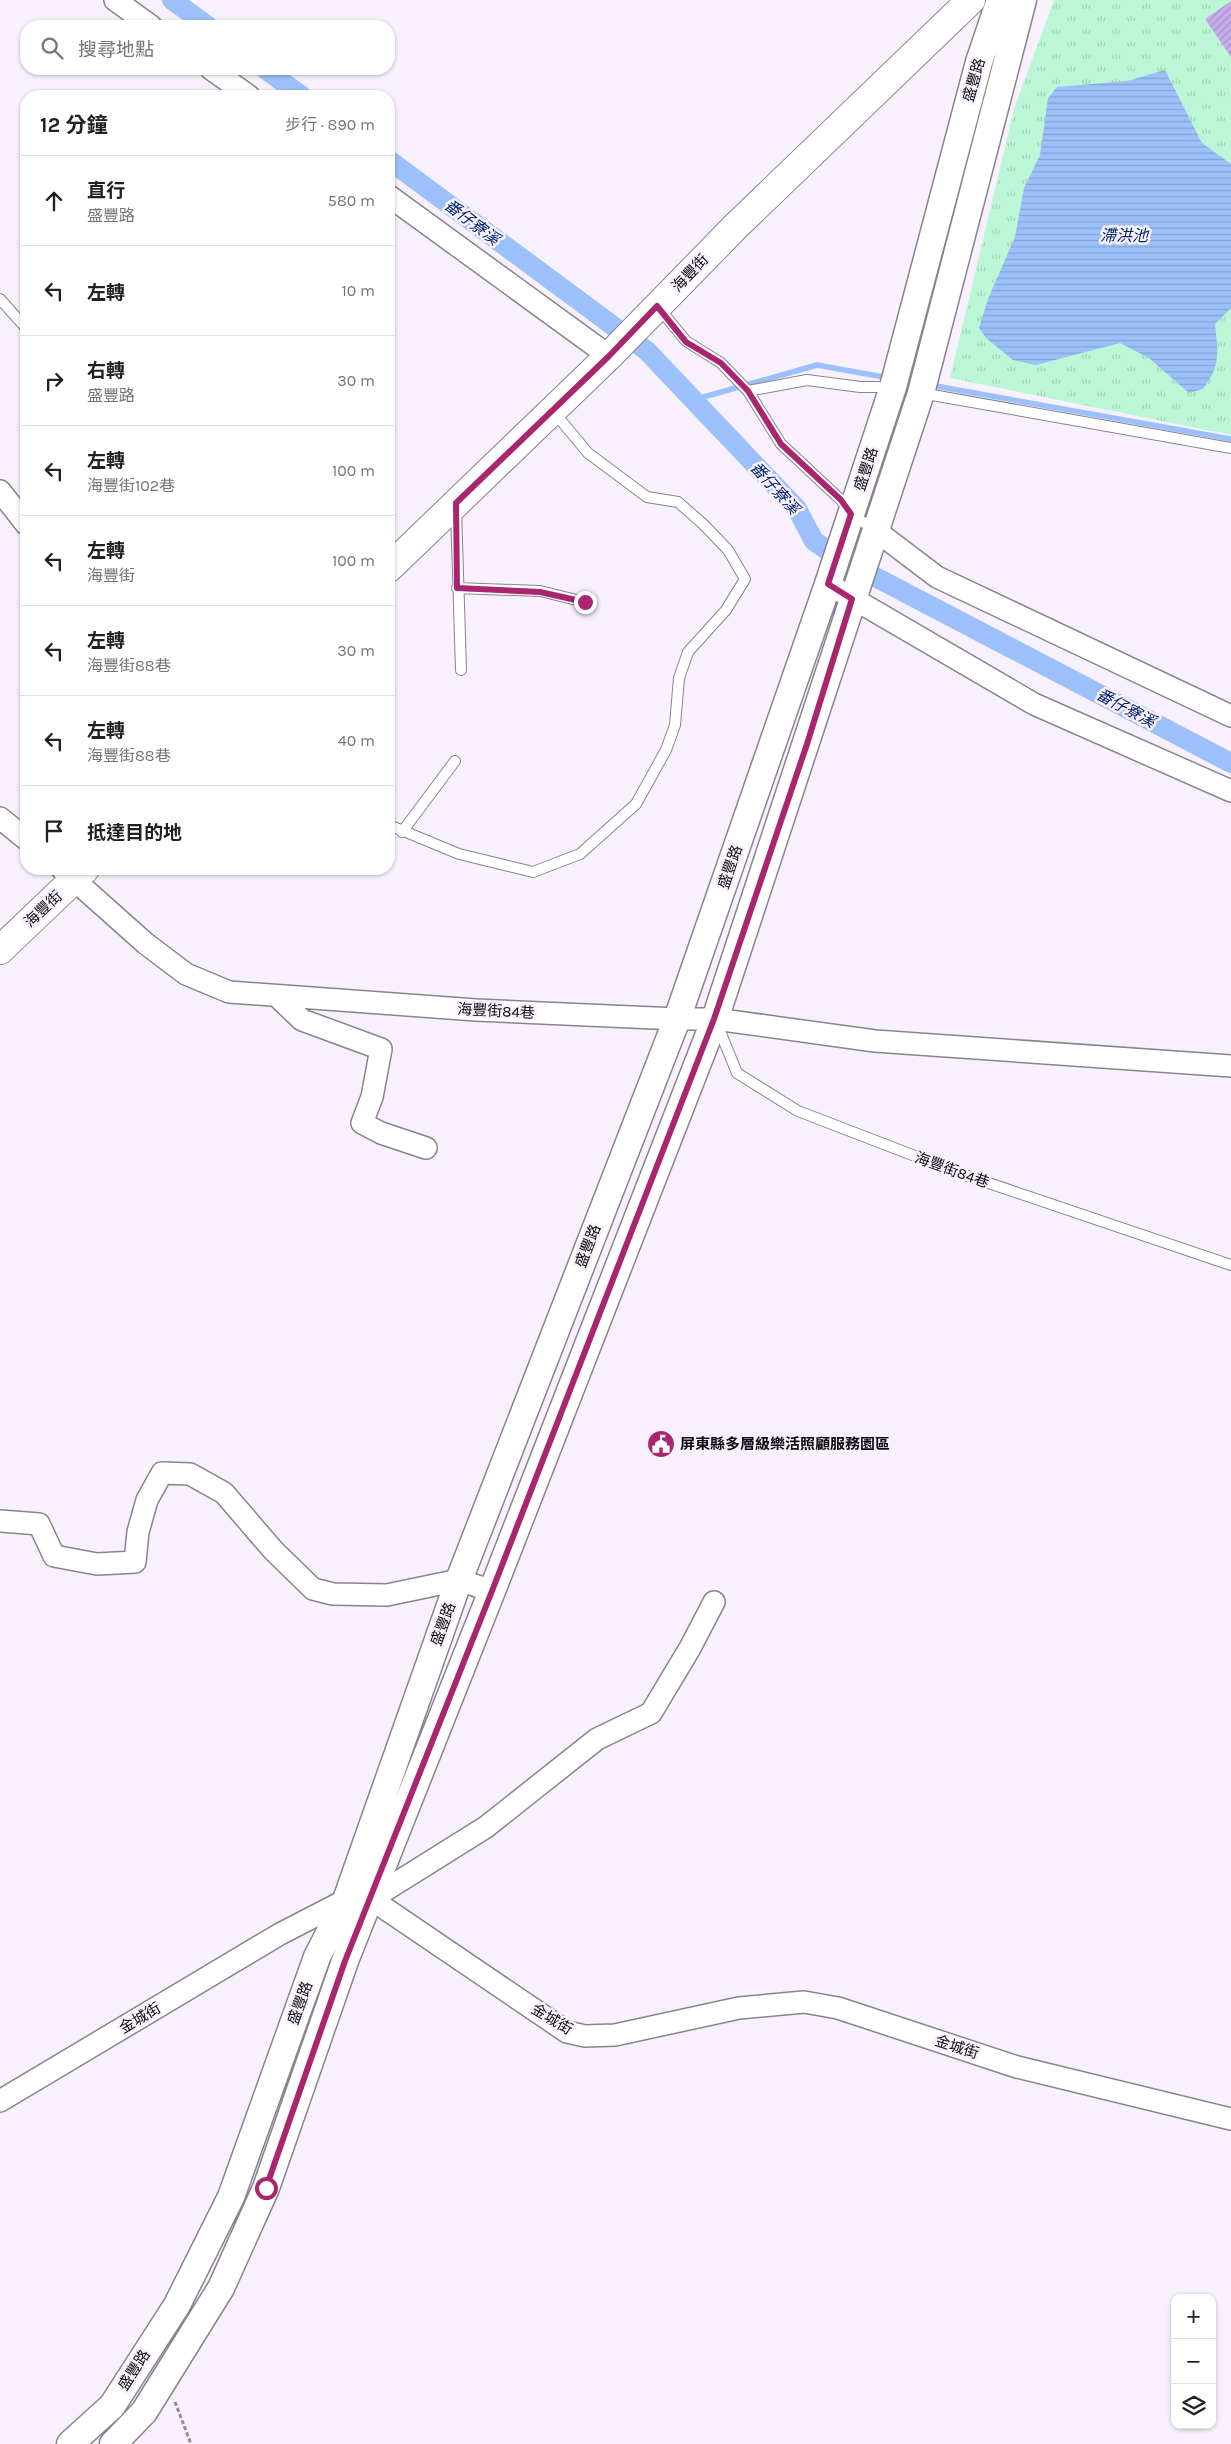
<!DOCTYPE html>
<html lang="zh-TW">
<meta charset="utf-8">
<style>
:root{--surface:#fff;--page:#f6f6f6;--text:#202124;--muted:#757577;--line:#e0e0e0}
body{margin:0;font-family:Karla,"Noto Sans TC",sans-serif;background:var(--page);color:var(--text)}
.controls{position:absolute;right:15px;bottom:15px;display:grid;overflow:hidden;border-radius:10px;box-shadow:0 1px 4px #0004}
.controls button{width:45px;height:45px;display:grid;place-items:center;padding:0;border:0;border-bottom:1px solid var(--line);background:var(--surface);color:var(--text);font:25px sans-serif}
.stop{position:absolute;width:15px;height:15px;margin:-11px;border:4px solid #a9256e;border-radius:50%;background:#fff}
.stop.end{background:#a9256e;border-color:#fff;box-shadow:0 1px 5px #0008}
.list{margin:0;padding:0;list-style:none}
h2{display:flex;justify-content:space-between;align-items:center;height:65px;margin:0;padding:0 20px;font-size:21px}
h2 small{font-size:16px;font-weight:400;color:var(--muted)}
.list li{display:grid;grid-template-columns:32px 1fr auto;gap:15px;align-items:center;box-sizing:border-box;height:90px;padding:0 20px;border-top:1px solid var(--line)}
.list b{display:block;font-size:19px;white-space:nowrap}
.list p{margin:0;font-size:16px;white-space:nowrap;color:var(--muted)}
.list em{font-size:16px;font-style:normal;color:var(--muted)}
.icon{flex:none;width:28px;height:28px;fill:none;stroke:currentColor;stroke-width:2;stroke-linecap:round;stroke-linejoin:round}
.map{position:relative;flex:none;width:1231px;height:2444px;overflow:hidden}
.search{position:absolute;background:var(--surface);box-shadow:0 1px 4px #0004;left:20px;top:20px;width:375px;height:55px;display:flex;align-items:center;gap:12px;box-sizing:border-box;padding:0 18px;border-radius:20px;color:var(--muted);font-size:19px}
.panel{position:absolute;background:var(--surface);box-shadow:0 1px 4px #0004;left:20px;top:90px;width:375px;height:785px;border-radius:20px}
.map>svg:first-child{display:block}
.grass{fill:url(#grass-tufts)}
.water{fill:url(#water-rules)}
.lines{fill:none;stroke-linecap:round;stroke-linejoin:round}
.stream{stroke:#9cc0f9;stroke-width:5.5}
.canal{stroke:#9cc0f9;stroke-width:20}
.building{fill:url(#building-hatch)}
.service-casing{stroke:#8a838e;stroke-width:12}
.minor-casing{stroke:#8a838e;stroke-width:24}
.tertiary-casing{stroke:#8a838e;stroke-width:29}
.primary-casing{stroke:#8a838e;stroke-width:30}
.path{stroke:#908b93;stroke-width:3;stroke-dasharray:4 2.5;stroke-linecap:butt}
.service{stroke:#fff;stroke-width:10}
.minor{stroke:#fff;stroke-width:21}
.tertiary{stroke:#fff;stroke-width:26}
.primary{stroke:#fff;stroke-width:28}
.route{stroke:#a9256e;stroke-width:6}
.labels{text-anchor:middle;dominant-baseline:central;stroke-width:5;stroke-linejoin:round;paint-order:stroke}
.street-label{font-size:15px;fill:#0d0b0f;stroke:#f8f1fd}
.poi-label{font-size:15px;font-weight:bold;fill:#0d0b0f;stroke:#f8f1fd;text-anchor:start}
.water-label{font-size:16px;font-style:italic;fill:#002565;stroke:#f8f1fd}
</style>
<div class="map">
<svg width="1231" height="2444" viewBox="0 0 1231 2444">
<defs>
<pattern id="grass-tufts" width="24" height="20" patternUnits="userSpaceOnUse" patternTransform="scale(1.25)"><rect width="24" height="20" fill="#bbf7d6"/><path d="M3 7l-1-3M5 7V3M7 7l1-3M15 17l-1-3M17 17v-4M19 17l1-3" fill="none" stroke="#a0d2b6"/></pattern>
<pattern id="water-rules" width="6" height="5" patternUnits="userSpaceOnUse" patternTransform="scale(1.25)"><rect width="6" height="5" fill="#9cc0f9"/><path d="M0 2.5h6" fill="none" stroke="#85a4d4"/></pattern>
<pattern id="building-hatch" width="6" height="6" patternUnits="userSpaceOnUse" patternTransform="scale(1.25)"><rect width="6" height="6" fill="#c6adeb"/><path d="M-1 1l2-2M0 6l6-6M5 7l2-2" fill="none" stroke="#a994c8"/></pattern>
</defs>
<rect width="100%" height="100%" fill="#f8f1fd"/>
<path class="grass" d="M 1054,0 L 1231,0 L 1231,435 L 950,378 L 1014,109 Z"/>
<path class="water" d="M 1165,70 L 1202,143 L 1231,164 L 1231,308 L 1215,324 C 1218,352 1221,365 1203,389 L 1189,393 L 1149,358 L 1120,343 L 1036,365 L 1013,360 L 986,338 L 979,328 L 988,299 L 1015,237 L 1024,188 L 1040,155 L 1048,98 L 1057,87 L 1127,81 Z"/>
<g class="lines">
<path class="stream" d="M 930,385 L 1231,439
M 693,400 L 817,365 L 889,378"/>
<path class="canal" d="M 172,0 L 208,26
M 265,69 L 302,96
M 389,160 L 647,351 L 797,509 L 814,541 L 837,557 L 1231,763"/>
</g>
<path class="building" d="M 1231,1 L 1231,57 L 1205,19 Z"/>
<g class="lines">
<g class="service-casing">
<path id="service" d="M 0,299 L 26,328
M 658,307 L 686,341 L 721,363 L 748,391 L 781,444 L 841,500 L 851,514 L 875,530
M 748,391 L 807,380 L 860,387 L 893,387
M 921,393 L 1231,448
M 456,509 L 461,670
M 457,588 L 540,591 L 585,602
M 389,825 L 459,854 L 533,872 L 580,854 L 636,804 L 666,750 L 675,725 L 679,678 L 688,652 L 726,610 L 745,579 L 728,550 L 703,524 L 678,502 L 647,497 L 588,453 L 553,411
M 402,832 L 455,761
M 717,1024 L 737,1073 L 798,1111 L 959,1173 L 1231,1265"/>
</g>
<g class="minor-casing">
<path id="minor" d="M 115,0 L 151,26
M 211,69 L 249,96
M 389,196 L 609,356
M 0,491 L 26,524
M 875,530 L 937,577 L 1231,716
M 828,584 L 1034,704 L 1231,791
M 0,818 L 26,839
M 62,869 L 145,943 L 186,974 L 229,992 L 476,1010 L 677,1019 L 715,1019 L 875,1041 L 1231,1066
M 278,997 L 302,1020 L 381,1049 L 372,1097 L 362,1123 L 381,1133 L 426,1148
M 0,1521 L 39,1524 L 54,1556 L 97,1564 L 135,1562 L 138,1532 L 147,1500 L 162,1473 L 190,1474 L 224,1493 L 273,1550 L 313,1589 L 333,1594 L 387,1595 L 459,1580 L 492,1591
M 371,1899 L 486,1827 L 597,1739 L 651,1713 L 690,1648 L 714,1602
M 0,2101 L 280,1934 L 346,1900 L 371,1899 L 567,2032 L 585,2036 L 615,2035 L 739,2008 L 804,2002 L 838,2008 L 1017,2067 L 1231,2119"/>
</g>
<g class="tertiary-casing">
<path id="tertiary" d="M 70,2444 L 112,2406 L 177,2305 L 231,2197 L 317,1957 L 346,1900 L 459,1580 L 677,1019 L 828,584 L 893,387 L 979,62 L 1000,0
M 113,2444 L 144,2412 L 221,2288 L 266,2188 L 345,1961 L 492,1591 L 715,1019 L 921,393 L 1023,0"/>
</g>
<g class="primary-casing">
<path id="primary" d="M 389,568 L 609,356 L 736,226 L 971,0
M 0,950 L 85,869"/>
</g>
<path class="path" d="M 175,2402 L 191,2444"/>
<use href="#service" class="service"/>
<use href="#minor" class="minor"/>
<use href="#tertiary" class="tertiary"/>
<use href="#primary" class="primary"/>
</g>
<g class="lines">
<path class="route" d="M 266,2188 L 345,1961 L 492,1591 L 714,1019 L 807,744 L 852,599 L 828,584 L 851,514 L 841,500 L 781,444 L 748,391 L 721,363 L 686,342 L 657,306 L 609,356 L 456,503 L 457,588 L 540,592 L 585,602"/>
</g>
<defs>
<g id="civic-disc" transform="scale(1.4375)"><circle r="9.5" fill="#a9256e" stroke="#f8f1fd"/><path d="M-.6-6.5H3V-4.5H.6V-3L4-1V1h2V6H-6V1h2V-1L-.6-3ZM-1.2 2.5V6h2.4V2.5Z" fill="#fff"/></g>
</defs>
<g fill-rule="evenodd">
<use href="#civic-disc" x="661" y="1444"/>
</g>
<g class="labels">
<g class="street-label">
<text transform="translate(974 80) rotate(-74)">盛豐路</text>
<text transform="translate(690 273) rotate(-46)">海豐街</text>
<text transform="translate(866 469) rotate(-72)">盛豐路</text>
<text transform="translate(730 867) rotate(-71)">盛豐路</text>
<text transform="translate(43 909) rotate(-43)">海豐街</text>
<text transform="translate(496 1011) rotate(3)">海豐街84巷</text>
<text transform="translate(952 1170) rotate(20)">海豐街84巷</text>
<text transform="translate(588 1246) rotate(-69)">盛豐路</text>
<text transform="translate(443 1624) rotate(-70)">盛豐路</text>
<text transform="translate(300 2003) rotate(-70)">盛豐路</text>
<text transform="translate(140 2018) rotate(-31)">金城街</text>
<text transform="translate(552 2019) rotate(31)">金城街</text>
<text transform="translate(957 2047) rotate(18)">金城街</text>
<text transform="translate(134 2370) rotate(-57)">盛豐路</text>
</g>
<g class="poi-label">
<text x="680" y="1444">屏東縣多層級樂活照顧服務園區</text>
</g>
<g class="water-label">
<text transform="translate(472 222) rotate(37)">番仔寮溪</text>
<text x="1124" y="235">滯洪池</text>
<text transform="translate(775 488) rotate(48)">番仔寮溪</text>
<text transform="translate(1126 708) rotate(28)">番仔寮溪</text>
</g>
</g>
</svg>
<div class="controls">
<button>+</button>
<button>−</button>
<button><svg class="icon" aria-label="layers" viewBox="0 0 24 24"><path d="M12 4l9 5-9 5-9-5zM3 14l9 5 9-5"/></svg></button>
</div>
<div class="stop" style="left:266px;top:2188px"></div>
<div class="stop end" style="left:585px;top:602px"></div>
<div class="search"><svg class="icon" aria-label="search" viewBox="0 0 24 24"><circle cx="10" cy="10" r="6"/><path d="M15 15l6 6"/></svg>搜尋地點</div>
<section class="panel">
<h2>12 分鐘<small>步行 · 890 m</small></h2>
<ul class="list">
<li><svg class="icon" aria-label="ahead" viewBox="0 0 24 24"><path d="M12 20V5M6 11l6-6 6 6"/></svg><div><b>直行</b><p>盛豐路</p></div><em>580 m</em></li>
<li><svg class="icon" aria-label="left" viewBox="0 0 24 24"><path d="M17 20v-9H6M10 6l-5 5 5 5"/></svg><div><b>左轉</b></div><em>10 m</em></li>
<li><svg class="icon" aria-label="right" viewBox="0 0 24 24"><path d="M7 20v-9h11M14 6l5 5-5 5"/></svg><div><b>右轉</b><p>盛豐路</p></div><em>30 m</em></li>
<li><svg class="icon" aria-label="left" viewBox="0 0 24 24"><path d="M17 20v-9H6M10 6l-5 5 5 5"/></svg><div><b>左轉</b><p>海豐街102巷</p></div><em>100 m</em></li>
<li><svg class="icon" aria-label="left" viewBox="0 0 24 24"><path d="M17 20v-9H6M10 6l-5 5 5 5"/></svg><div><b>左轉</b><p>海豐街</p></div><em>100 m</em></li>
<li><svg class="icon" aria-label="left" viewBox="0 0 24 24"><path d="M17 20v-9H6M10 6l-5 5 5 5"/></svg><div><b>左轉</b><p>海豐街88巷</p></div><em>30 m</em></li>
<li><svg class="icon" aria-label="left" viewBox="0 0 24 24"><path d="M17 20v-9H6M10 6l-5 5 5 5"/></svg><div><b>左轉</b><p>海豐街88巷</p></div><em>40 m</em></li>
<li><svg class="icon" aria-label="arrive" viewBox="0 0 24 24"><path d="M6 21V4h12l-3 4 3 4H6"/></svg><div><b>抵達目的地</b></div></li>
</ul>
</section>
</div>
